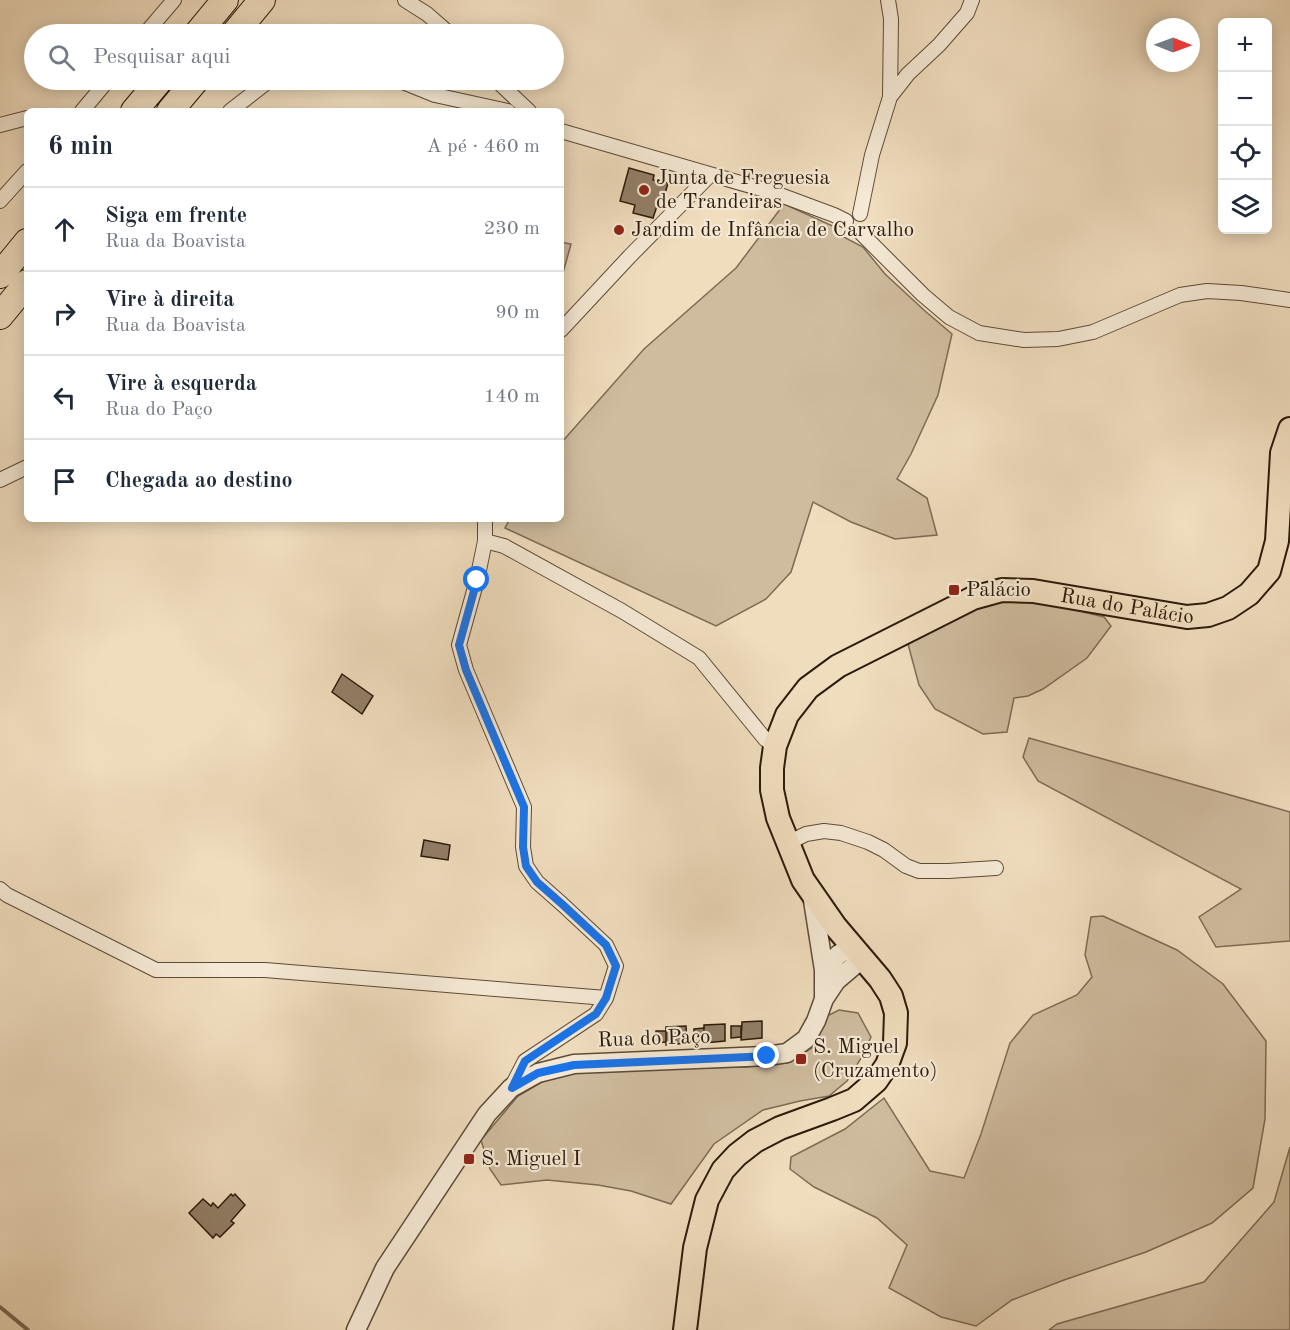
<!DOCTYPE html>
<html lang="pt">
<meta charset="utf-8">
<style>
:root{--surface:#fff;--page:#f2f2f3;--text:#1f2937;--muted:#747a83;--line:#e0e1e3}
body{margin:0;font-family:"Old Standard TT",serif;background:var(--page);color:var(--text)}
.controls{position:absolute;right:18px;top:18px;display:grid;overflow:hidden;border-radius:9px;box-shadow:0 3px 15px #0003}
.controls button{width:54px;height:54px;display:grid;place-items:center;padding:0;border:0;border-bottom:2px solid var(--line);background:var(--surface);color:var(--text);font:30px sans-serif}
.compass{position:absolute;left:1146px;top:18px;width:54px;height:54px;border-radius:50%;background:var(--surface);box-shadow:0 3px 15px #0003;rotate:91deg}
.stop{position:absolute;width:18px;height:18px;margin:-14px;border:4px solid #1a73e8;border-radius:50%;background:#fff}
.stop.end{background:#1a73e8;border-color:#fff;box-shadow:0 2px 6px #0008}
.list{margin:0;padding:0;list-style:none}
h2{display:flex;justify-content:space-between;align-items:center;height:78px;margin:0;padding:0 24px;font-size:26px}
h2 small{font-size:20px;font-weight:400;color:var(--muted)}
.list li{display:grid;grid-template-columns:39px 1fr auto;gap:18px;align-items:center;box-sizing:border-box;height:84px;padding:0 24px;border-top:2px solid var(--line)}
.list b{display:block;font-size:22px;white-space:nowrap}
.list p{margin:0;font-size:20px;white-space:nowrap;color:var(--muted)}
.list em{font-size:20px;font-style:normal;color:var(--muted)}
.icon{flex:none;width:33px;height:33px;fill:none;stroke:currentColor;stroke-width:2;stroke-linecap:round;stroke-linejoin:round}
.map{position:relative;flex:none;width:1290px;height:1330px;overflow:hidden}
.search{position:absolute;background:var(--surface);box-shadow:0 3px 15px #0003;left:24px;top:24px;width:540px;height:66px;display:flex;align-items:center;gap:15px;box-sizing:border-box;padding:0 21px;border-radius:33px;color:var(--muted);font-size:22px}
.panel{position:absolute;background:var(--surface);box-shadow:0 3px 15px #0003;left:24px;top:108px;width:540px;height:414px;border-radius:9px}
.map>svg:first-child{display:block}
.green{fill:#cfbc9f;stroke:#7e6b54;stroke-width:1.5}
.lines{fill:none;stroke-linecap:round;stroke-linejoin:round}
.stream{stroke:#796751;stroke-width:4}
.building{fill:#927f68;stroke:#2c1a0a;stroke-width:1.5}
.minor-casing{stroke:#5d4b37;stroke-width:16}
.tertiary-casing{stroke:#5d4b37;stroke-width:21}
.primary-casing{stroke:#2c1a0a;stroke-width:26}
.motorway-casing{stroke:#2c1a0a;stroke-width:28}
.minor{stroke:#f5e9d5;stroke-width:14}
.tertiary{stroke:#f5e9d5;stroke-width:18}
.primary{stroke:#f0ddbe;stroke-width:22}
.motorway{stroke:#f0ddbe;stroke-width:26}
.route{stroke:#1a73e8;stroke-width:8}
.poi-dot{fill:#8f2418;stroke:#f5e9d5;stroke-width:2}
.labels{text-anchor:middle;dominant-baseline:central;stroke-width:4.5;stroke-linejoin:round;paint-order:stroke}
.poi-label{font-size:21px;fill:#2c1a0a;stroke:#f5e9d5;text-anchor:start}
.street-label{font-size:21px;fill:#2c1a0a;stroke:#f5e9d5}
</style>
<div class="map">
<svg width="1290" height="1330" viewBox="0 0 1290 1330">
<rect width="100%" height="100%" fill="#f0ddbe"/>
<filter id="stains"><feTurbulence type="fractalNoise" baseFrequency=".00333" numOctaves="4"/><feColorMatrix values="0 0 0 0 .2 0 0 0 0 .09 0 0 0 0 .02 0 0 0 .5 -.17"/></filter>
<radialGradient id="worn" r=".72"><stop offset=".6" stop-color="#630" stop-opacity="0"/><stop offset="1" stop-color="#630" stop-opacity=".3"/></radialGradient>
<path class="green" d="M 784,204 L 835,227 L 838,234 L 863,247 L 885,274 L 925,311 L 952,334 L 938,395 L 911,454 L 897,479 L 927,498 L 937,535 L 895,539 L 851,522 L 813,502 L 791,572 L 766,599 L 716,626 L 505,528 L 510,519 L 561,519 L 561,443 L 644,349 L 736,268 Z
M 561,242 L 571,244 L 561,280 Z
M 1003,600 L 1034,600 L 1104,617 L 1111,626 L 1087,658 L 1043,689 L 1028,696 L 1014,698 L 1007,732 L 983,734 L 935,709 L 919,685 L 908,644 L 944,620 L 966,609 Z
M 1029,738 L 1290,812 L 1290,941 L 1216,947 L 1199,917 L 1241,889 L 1038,781 L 1023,757 Z
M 1103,916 L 1177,950 L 1223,984 L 1266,1041 L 1265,1119 L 1253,1188 L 1212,1223 L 1146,1252 L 1064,1280 L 1012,1300 L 976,1326 L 941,1317 L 889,1288 L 907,1245 L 877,1218 L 814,1187 L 790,1169 L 791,1157 L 845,1129 L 884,1098 L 930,1171 L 964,1178 L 981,1134 L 1010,1043 L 1033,1015 L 1077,995 L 1092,977 L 1085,955 L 1091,917 Z
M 839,1010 L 858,1013 L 871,1037 L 863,1055 L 847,1081 L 829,1096 L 800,1101 L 763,1110 L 714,1144 L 671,1204 L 631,1191 L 598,1185 L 547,1180 L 501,1185 L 490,1169 L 481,1140 L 518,1096 L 552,1076 L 595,1070 L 748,1067 L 787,1063 L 815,1046 L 825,1017 Z
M 1290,1147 L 1290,1330 L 1049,1330 L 1057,1324 L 1204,1282 L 1274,1202 Z"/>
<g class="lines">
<path class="stream" d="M 0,1307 L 28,1330"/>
</g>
<path class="building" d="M 629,168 L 654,175 L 653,180 L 668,183 L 661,208 L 657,206 L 653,218 L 633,213 L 635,205 L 620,201 Z
M 342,674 L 373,696 L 362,714 L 332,692 Z
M 424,840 L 450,845 L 448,860 L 421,856 Z
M 762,1021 L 762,1038 L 741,1040 L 742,1022 Z
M 725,1024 L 725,1041 L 704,1043 L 704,1025 Z
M 686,1026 L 687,1043 L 666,1045 L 666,1027 Z
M 731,1026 L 741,1026 L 741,1037 L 731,1038 Z
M 704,1028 L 704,1040 L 694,1041 L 694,1029 Z
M 656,1031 L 666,1031 L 666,1042 L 656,1043 Z
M 231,1194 L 233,1196 L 235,1194 L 245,1205 L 231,1221 L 234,1223 L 220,1237 L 216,1234 L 213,1238 L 189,1213 L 203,1199 L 211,1206 L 213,1203 L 218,1208 Z"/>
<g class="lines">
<g class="minor-casing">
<path id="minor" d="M 405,0 L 427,14 L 450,34
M 888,0 L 891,19 L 890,97
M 145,34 L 174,0
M 398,80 L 435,95 L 508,111
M 496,80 L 529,111
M 82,111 L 108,80
M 230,111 L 270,80
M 0,125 L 27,118
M 561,131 L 775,193 L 834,215 L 846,221
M 0,201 L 27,171
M 860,214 L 872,155 L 890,97 L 908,74 L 939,45 L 967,13 L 972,0
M 860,232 L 923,295 L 949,317 L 979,333 L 1024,340 L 1058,339 L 1093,332 L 1180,295 L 1207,291 L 1241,293 L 1290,300
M 561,330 L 630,256 L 710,175
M 0,480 L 27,467
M 485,519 L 485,541 L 477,580 L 459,645 L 466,670 L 524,807 L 523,847 L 526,866 L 537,882 L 562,904 L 606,945 L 616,966 L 606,998 L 596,1014 L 525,1061 L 511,1088
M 485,541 L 504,546 L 622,611 L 699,658 L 765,739 L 775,746
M 788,843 L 806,834 L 824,831 L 841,833 L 868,842 L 884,850 L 906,866 L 919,871 L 948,871 L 996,868
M 0,889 L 7,895 L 156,970 L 265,970 L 606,998"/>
</g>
<g class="tertiary-casing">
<path id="tertiary" d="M 812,894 L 824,970 L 824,999
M 824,970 L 838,955 L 851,946
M 356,1330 L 385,1268 L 487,1114 L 511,1088 L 538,1073 L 574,1064 L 767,1056 L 787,1053 L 806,1039 L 816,1021 L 824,999 L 836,981 L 863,958"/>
</g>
<g class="primary-casing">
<g id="primary">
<path id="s1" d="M 685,1330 L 695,1248 L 707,1200 L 723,1170 L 737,1155 L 755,1141 L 780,1128 L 832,1109 L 854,1100 L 876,1081 L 887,1065 L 895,1043 L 896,1013 L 891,996 L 880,979 L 835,926 L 803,880 L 778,818 L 772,790 L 772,768 L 775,746 L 787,715 L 808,688 L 838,666 L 973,598 L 1002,590 L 1033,591 L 1187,617 L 1208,615 L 1228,608 L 1249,594 L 1269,571 L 1277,541 L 1282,453 L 1290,429"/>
</g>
</g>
<g class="motorway-casing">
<path id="motorway" d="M 197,34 L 225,0
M 234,34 L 262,0
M 134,111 L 160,80
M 170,111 L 196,80
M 0,275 L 27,242
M 0,316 L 27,283"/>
</g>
<use href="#minor" class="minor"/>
<use href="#tertiary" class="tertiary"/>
<use href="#primary" class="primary"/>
<use href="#motorway" class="motorway"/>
</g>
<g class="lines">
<path class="route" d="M 477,580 L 459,645 L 466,670 L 524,807 L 523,847 L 526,866 L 537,882 L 562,904 L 606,945 L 616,966 L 606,998 L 596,1014 L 525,1061 L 512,1088 L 538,1073 L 574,1065 L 767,1056"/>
</g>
<g class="poi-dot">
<circle cx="644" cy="190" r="6"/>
<circle cx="619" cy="230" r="6"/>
<rect x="948" y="584" width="12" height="12" rx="3"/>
<rect x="795" y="1053" width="12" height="12" rx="3"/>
<rect x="463" y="1153" width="12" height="12" rx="3"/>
</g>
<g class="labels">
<g class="poi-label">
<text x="656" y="178">Junta de Freguesia<tspan x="656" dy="24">de Trandeiras</tspan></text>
<text x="631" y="230">Jardim de Infância de Carvalho</text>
<text x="966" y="590">Palácio</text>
<text x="813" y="1047">S. Miguel<tspan x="813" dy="24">(Cruzamento)</tspan></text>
<text x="481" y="1159">S. Miguel I</text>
</g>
<g class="street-label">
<text stroke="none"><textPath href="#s1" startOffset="1134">Rua do Palácio</textPath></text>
<text transform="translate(654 1039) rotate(-2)">Rua do Paço</text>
</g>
</g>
<rect width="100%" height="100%" filter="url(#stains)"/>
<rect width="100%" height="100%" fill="url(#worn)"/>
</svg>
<div class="controls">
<button>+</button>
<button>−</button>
<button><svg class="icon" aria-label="locate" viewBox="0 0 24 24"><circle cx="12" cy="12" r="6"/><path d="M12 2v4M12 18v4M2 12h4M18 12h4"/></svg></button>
<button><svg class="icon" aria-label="layers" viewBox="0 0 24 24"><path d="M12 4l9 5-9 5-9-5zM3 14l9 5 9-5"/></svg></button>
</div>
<svg class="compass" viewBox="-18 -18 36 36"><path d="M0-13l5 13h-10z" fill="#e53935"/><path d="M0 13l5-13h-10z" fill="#747a83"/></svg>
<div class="stop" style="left:477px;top:580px"></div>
<div class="stop end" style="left:767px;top:1056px"></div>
<div class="search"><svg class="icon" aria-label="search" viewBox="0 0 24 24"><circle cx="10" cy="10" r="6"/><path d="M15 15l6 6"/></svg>Pesquisar aqui</div>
<section class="panel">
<h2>6 min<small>A pé · 460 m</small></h2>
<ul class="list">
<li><svg class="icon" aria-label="ahead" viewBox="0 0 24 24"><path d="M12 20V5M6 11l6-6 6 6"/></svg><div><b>Siga em frente</b><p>Rua da Boavista</p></div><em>230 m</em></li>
<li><svg class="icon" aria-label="right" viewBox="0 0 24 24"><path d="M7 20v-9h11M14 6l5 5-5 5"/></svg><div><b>Vire à direita</b><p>Rua da Boavista</p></div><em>90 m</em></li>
<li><svg class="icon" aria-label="left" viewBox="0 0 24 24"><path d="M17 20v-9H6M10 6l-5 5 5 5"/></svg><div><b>Vire à esquerda</b><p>Rua do Paço</p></div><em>140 m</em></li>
<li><svg class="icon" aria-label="arrive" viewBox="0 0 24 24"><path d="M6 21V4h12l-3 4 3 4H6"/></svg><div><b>Chegada ao destino</b></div></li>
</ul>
</section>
</div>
